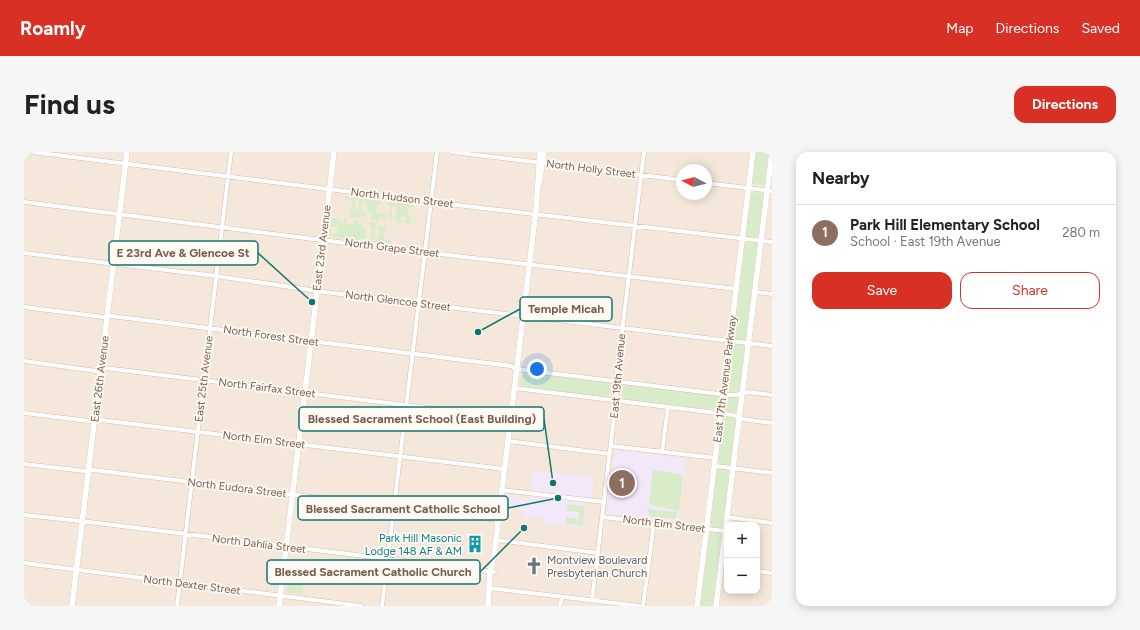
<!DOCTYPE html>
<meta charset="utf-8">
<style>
:root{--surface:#fff;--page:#f6f6f6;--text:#222;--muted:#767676;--line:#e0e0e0;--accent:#d93025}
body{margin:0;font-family:Figtree,sans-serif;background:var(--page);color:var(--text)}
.controls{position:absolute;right:12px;bottom:12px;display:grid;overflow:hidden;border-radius:8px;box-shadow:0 2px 10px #0003}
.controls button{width:36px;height:36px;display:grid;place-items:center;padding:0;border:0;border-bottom:1px solid var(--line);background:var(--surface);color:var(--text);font:20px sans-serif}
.compass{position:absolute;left:652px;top:12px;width:36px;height:36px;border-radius:50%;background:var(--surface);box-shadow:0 2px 10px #0003;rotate:277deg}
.you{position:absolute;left:513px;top:217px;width:14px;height:14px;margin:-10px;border:3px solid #fff;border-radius:50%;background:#1a73e8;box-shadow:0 0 0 6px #1a73e833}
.badge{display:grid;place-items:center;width:26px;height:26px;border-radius:50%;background:var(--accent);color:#fff;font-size:13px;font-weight:700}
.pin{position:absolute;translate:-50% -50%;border:2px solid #fff;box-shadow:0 1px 4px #0006}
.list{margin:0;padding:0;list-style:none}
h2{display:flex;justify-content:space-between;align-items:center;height:52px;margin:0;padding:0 16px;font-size:17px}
h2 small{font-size:13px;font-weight:400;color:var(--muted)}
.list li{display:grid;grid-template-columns:26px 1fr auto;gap:12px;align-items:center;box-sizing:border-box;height:56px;padding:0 16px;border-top:1px solid var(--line)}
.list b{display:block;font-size:15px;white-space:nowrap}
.list p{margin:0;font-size:13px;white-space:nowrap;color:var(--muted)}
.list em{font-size:13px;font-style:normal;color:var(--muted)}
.actions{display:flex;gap:8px;padding:12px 16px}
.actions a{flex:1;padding:9px 0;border:1px solid var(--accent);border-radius:12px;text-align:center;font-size:14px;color:var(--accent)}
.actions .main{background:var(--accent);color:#fff}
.map{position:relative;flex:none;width:748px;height:454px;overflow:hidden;border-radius:12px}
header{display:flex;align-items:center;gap:24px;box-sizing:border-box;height:56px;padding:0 20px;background:var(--accent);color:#fff}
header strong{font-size:19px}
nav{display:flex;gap:22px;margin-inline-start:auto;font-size:14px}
.intro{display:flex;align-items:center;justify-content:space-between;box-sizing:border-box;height:96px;padding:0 24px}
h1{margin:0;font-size:28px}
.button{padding:10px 18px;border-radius:12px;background:var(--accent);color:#fff;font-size:14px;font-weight:700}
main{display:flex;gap:24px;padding:0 24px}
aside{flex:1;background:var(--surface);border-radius:12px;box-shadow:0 2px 10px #0003}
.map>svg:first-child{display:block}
.residential{fill:#f5e8da;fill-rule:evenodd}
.education{fill:#f3e8fa}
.green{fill:#d8ecc9}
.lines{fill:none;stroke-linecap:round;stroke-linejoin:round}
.street-casing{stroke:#d1beb0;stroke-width:5}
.secondary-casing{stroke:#d6c0b0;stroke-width:6}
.street{stroke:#fff;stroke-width:4}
.secondary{stroke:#fff;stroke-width:5.5}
.labels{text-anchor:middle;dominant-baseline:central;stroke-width:3.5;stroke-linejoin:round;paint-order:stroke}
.street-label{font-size:11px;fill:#7a5c4d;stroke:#fffaf3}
.culture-label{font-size:11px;fill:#0d838f;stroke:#fffaf3;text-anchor:end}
.worship-label{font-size:11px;fill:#5b616d;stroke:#fffaf3;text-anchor:start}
.leader{fill:none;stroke:#0f766e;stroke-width:1.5}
.callout-dot{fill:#0f766e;stroke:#fffaf3;stroke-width:1.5}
.callout{fill:#fffaf3;stroke:#0f766e;stroke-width:1.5}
.callout-label{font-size:12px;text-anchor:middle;font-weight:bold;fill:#7a5c4d}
</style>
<header>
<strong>Roamly</strong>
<nav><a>Map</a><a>Directions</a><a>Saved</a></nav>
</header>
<div class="intro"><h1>Find us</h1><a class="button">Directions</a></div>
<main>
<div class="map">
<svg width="748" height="454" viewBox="0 0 748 454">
<rect width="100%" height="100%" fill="#fdf6ec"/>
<path class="residential" d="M 0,0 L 308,0 L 253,454 L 0,454 Z
M 312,0 L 748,0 L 748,454 L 257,454 ZM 658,18 L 682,18 L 682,42 L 658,42 ZM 703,373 L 733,373 L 733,439 L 703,439 Z"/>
<path class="education" d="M 591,298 L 662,307 L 654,370 L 583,361 Z
M 508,318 L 570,325 L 568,345 L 562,345 L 559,375 L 519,372 L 519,367 L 505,365 L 504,366 L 498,366 L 499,357 L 484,355 L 485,345 L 505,347 Z"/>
<path class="green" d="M 731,0 L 746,0 L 741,34 L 727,32 Z
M 727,40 L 739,41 L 740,42 L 735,85 C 732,87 724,86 721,84 Z
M 321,44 L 333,46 L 333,49 L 331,50 L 331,58 L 335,57 L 335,51 L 334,49 L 334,46 L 341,47 L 340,50 L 338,50 L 337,57 L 340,57 L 340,60 L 343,60 L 342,65 L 336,64 L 335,66 L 325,65 L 329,49 L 321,48 Z
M 342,47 L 356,49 L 356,52 L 354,52 L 352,61 L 359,61 L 361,54 L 360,59 L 362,64 L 363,62 L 365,62 L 366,55 L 364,54 L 364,50 L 372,51 L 368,56 L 367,68 L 365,68 L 366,65 L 362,65 L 361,69 L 359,69 L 358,65 L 356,65 L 355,69 L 347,68 L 347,62 L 344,62 L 343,51 L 341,50 Z
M 373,51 L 386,52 L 383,64 L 388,65 L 389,57 L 386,55 L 386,52 L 390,53 L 389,63 L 386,71 L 389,72 L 391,58 L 391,67 L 394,68 L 390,68 L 389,72 L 381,72 L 382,65 L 379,65 L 377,66 L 377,69 L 378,69 L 377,71 L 372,70 L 371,66 L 373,55 L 371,54 Z
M 308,65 L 319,71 L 320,66 L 323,67 L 323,70 L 324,72 L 330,72 L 331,68 L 335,68 L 334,73 L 338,72 L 340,69 L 339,75 L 341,76 L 341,79 L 342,79 L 342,89 L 331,88 L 331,86 L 330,87 L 309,85 L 309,81 L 313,82 L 313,75 L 307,74 L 307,79 L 308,80 L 308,84 L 305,84 Z
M 346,70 L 353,71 L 352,74 L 361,75 L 362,72 L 360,86 L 361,88 L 366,88 L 366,92 L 351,90 L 351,87 L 353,87 L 356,82 L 353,79 L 355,77 L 352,75 L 351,76 L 350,90 L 343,89 L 343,87 L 346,86 L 348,76 L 346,75 Z
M 723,90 L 732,91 L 734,93 L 723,187 L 721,188 L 711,187 L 709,183 L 720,92 Z
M 710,192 L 722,194 L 716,238 L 710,241 L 702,239 L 708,193 Z
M 501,221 L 505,221 L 584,230 L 587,232 L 589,238 L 593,244 L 586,242 L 580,245 L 502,235 L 498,233 L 496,230 L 497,224 Z
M 604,233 L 692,243 L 695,246 L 696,250 L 692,256 L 685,257 L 604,248 L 600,246 L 597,240 L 599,235 Z
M 705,244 L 714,247 L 712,260 L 705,260 L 702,258 L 702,246 Z
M 703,265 L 708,265 L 712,269 L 707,312 L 704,313 L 696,312 L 694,308 L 698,271 L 700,267 Z
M 694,316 L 704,317 L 706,320 L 699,375 L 697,376 L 688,375 L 685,372 L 692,318 Z
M 629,318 L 657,322 L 659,324 L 655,359 L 625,352 Z
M 544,352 L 561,354 L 559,374 L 553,373 L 553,370 L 553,373 L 541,372 L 542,365 L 554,367 L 555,360 L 543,359 Z
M 623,357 L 654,360 L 651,367 L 626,364 Z
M 686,380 L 699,382 L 691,454 L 676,454 Z
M 265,422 L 280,424 L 278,442 L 263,441 Z"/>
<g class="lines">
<g class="street-casing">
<path id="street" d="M 8,0 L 407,50 L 748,90
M 428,0 L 658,28
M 682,31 L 748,39
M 0,50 L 297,88 L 712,137
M 0,101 L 192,124 L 300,140 L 748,194
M 731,140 L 748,142
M 0,155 L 79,165 L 87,164 L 487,214 L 492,217 L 704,243 L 711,243 L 724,240 L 748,243
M 0,209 L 72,219 L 81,216 L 486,266
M 490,236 L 709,263 L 718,267 L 748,271
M 0,261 L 65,269 L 76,268 L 480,317
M 484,289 L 586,302
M 587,294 L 692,306
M 638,300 L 644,255
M 0,312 L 60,319 L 69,318 L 474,368
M 691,314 L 748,321
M 478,338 L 580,350
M 0,363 L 65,370 L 470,420
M 578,365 L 701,379
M 703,365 L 748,371
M 472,388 L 574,401
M 0,411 L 337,454
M 733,419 L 748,421
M 465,436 L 615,454
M 568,448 L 592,249 L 592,229 L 620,0
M 153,454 L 207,0
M 358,454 L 413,0
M 536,454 L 538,445
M 619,454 L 630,371"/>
</g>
<g class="secondary-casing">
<path id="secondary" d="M 515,32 L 520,0
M 48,454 L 103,0
M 255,454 L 310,0
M 464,454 L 466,420 L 470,404 L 512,58 L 516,0
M 673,454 L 729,0
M 692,454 L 748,0"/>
</g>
<use href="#street" class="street"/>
<use href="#secondary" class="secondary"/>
</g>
<defs>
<g id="building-bare" transform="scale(1.38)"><path d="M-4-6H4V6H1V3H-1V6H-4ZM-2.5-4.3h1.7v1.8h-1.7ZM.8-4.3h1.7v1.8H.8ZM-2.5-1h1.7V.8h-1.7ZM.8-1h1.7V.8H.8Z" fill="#0f9aa8" stroke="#fffaf3" stroke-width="2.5" paint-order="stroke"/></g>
<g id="church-bare" transform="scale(1.38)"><path d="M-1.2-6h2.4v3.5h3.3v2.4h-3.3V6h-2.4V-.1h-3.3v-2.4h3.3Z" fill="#6b7280" stroke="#fffaf3" stroke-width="2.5" paint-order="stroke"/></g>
</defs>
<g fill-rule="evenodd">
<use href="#building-bare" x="451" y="392"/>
<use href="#church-bare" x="510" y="414"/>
</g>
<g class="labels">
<g class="street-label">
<text transform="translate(567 17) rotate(7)">North Holly Street</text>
<text transform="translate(378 46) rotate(7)">North Hudson Street</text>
<text transform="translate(298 96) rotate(-83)">East 23rd Avenue</text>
<text transform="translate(368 96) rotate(7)">North Grape Street</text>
<text transform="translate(374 149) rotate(7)">North Glencoe Street</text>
<text transform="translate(247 184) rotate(8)">North Forest Street</text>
<text transform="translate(594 224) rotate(-85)">East 19th Avenue</text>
<text transform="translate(76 227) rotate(-83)">East 26th Avenue</text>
<text transform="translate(180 227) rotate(-83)">East 25th Avenue</text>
<text transform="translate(701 227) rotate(-83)">East 17th Avenue Parkway</text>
<text transform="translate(243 236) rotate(7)">North Fairfax Street</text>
<text transform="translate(240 288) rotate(7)">North Elm Street</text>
<text transform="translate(213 336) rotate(7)">North Eudora Street</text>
<text transform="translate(640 372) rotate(7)">North Elm Street</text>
<text transform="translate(235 392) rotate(7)">North Dahlia Street</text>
<text transform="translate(168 433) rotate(7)">North Dexter Street</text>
</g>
<g class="culture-label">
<text x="438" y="386">Park Hill Masonic<tspan x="438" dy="13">Lodge 148 AF &amp; AM</tspan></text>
</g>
<g class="worship-label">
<text x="523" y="408">Montview Boulevard<tspan x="523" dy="13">Presbyterian Church</tspan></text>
</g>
</g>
<path class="leader" d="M288 150L234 101M454 180L496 157M529 331L520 267M534 346L484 356M500 376L456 420"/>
<g class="callout-dot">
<circle cx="288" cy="150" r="4"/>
<circle cx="454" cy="180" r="4"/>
<circle cx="529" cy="331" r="4"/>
<circle cx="534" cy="346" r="4"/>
<circle cx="500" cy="376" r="4"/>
</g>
<g class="callout">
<rect x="85" y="89" width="149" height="24" rx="4"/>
<rect x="496" y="145" width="92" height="24" rx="4"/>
<rect x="275" y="255" width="245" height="24" rx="4"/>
<rect x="274" y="344" width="210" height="24" rx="4"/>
<rect x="243" y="408" width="213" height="24" rx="4"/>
</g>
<g class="callout-label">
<text x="159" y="105">E 23rd Ave &amp; Glencoe St</text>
<text x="542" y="161">Temple Micah</text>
<text x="398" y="271">Blessed Sacrament School (East Building)</text>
<text x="379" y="361">Blessed Sacrament Catholic School</text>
<text x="349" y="424">Blessed Sacrament Catholic Church</text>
</g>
</svg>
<div class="controls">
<button>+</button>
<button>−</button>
</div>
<svg class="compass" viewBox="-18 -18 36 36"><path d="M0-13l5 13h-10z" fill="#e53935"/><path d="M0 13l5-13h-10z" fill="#767676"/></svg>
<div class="you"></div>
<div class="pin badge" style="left:598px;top:331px;background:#8d6e63">1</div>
</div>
<aside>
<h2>Nearby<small></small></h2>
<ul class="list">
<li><span class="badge" style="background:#8d6e63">1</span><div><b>Park Hill Elementary School</b><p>School · East 19th Avenue</p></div><em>280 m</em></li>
</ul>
<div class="actions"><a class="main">Save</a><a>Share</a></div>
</aside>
</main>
